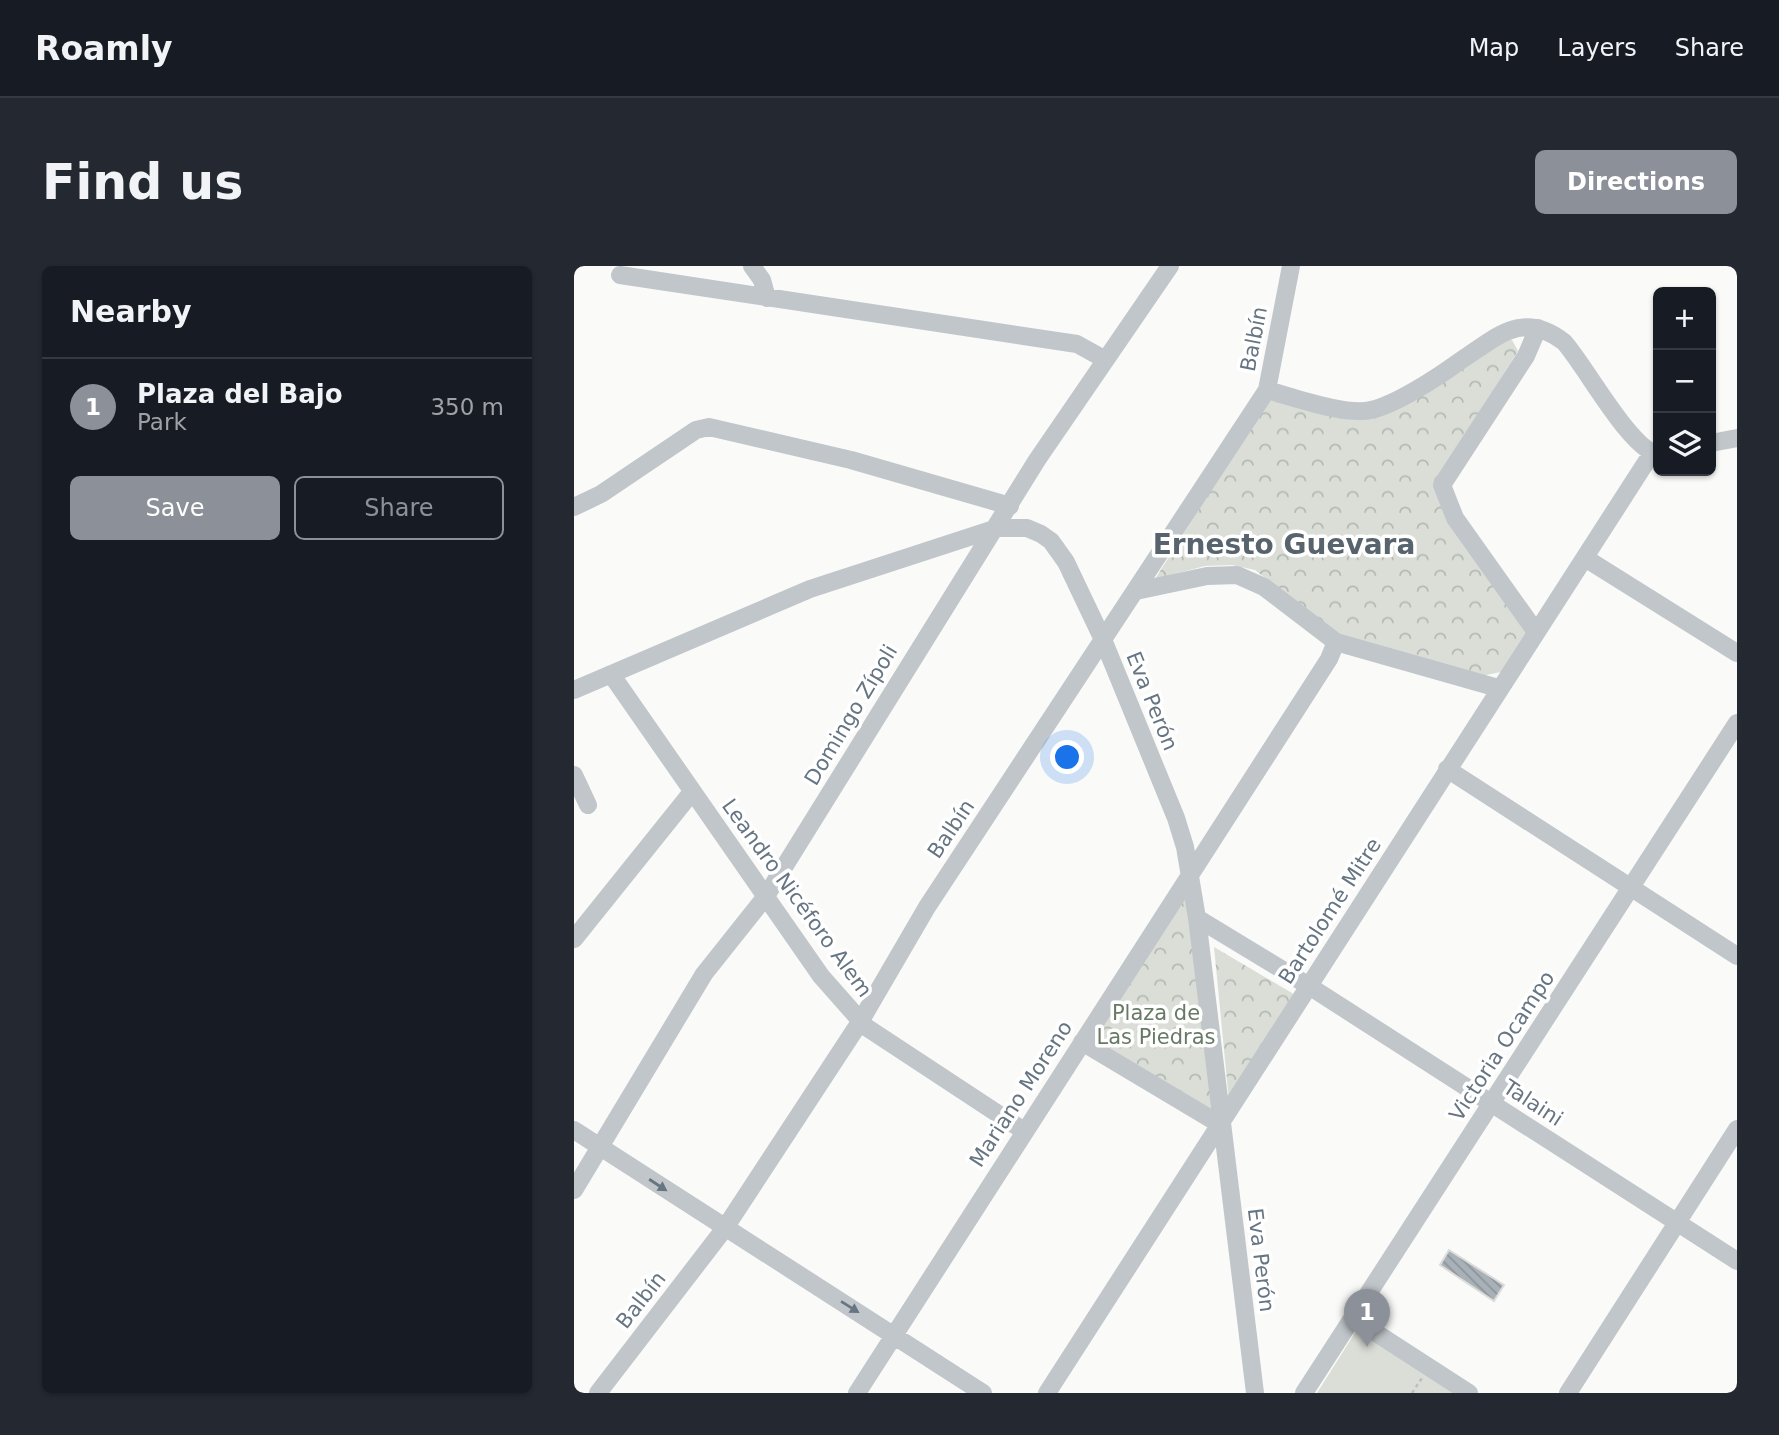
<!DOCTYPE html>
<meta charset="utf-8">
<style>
:root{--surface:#171b24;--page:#242831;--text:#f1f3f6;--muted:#9ea1a6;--line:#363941;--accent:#8c9099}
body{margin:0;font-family:"DejaVu Sans",sans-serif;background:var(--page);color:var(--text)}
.controls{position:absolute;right:21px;top:21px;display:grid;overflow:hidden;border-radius:10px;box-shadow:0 2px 5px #0004}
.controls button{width:63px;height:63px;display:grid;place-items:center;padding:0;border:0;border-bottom:2px solid var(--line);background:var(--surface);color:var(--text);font:35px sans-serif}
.you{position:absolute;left:494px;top:492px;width:24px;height:24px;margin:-18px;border:5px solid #fff;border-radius:50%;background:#1a73e8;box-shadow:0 0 0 10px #1a73e833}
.badge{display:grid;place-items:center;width:46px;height:46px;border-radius:50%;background:var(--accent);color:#fff;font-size:23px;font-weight:700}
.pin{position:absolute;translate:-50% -58px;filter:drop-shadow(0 2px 4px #0008)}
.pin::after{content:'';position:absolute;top:37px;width:24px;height:21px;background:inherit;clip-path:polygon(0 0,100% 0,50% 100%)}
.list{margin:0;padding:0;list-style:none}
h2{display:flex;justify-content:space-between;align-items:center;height:91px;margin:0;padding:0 28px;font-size:30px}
h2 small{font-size:23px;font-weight:400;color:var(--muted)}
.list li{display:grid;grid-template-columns:46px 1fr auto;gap:21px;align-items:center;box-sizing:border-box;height:98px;padding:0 28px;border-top:2px solid var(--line)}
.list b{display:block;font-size:26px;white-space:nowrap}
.list p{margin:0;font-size:23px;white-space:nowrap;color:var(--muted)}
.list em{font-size:23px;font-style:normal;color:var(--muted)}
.actions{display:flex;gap:14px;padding:21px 28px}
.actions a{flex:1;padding:16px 0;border:2px solid var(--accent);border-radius:10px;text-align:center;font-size:24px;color:var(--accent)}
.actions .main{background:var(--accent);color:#fff}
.icon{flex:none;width:38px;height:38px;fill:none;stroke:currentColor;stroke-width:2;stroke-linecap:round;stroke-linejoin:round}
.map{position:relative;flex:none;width:1163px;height:1127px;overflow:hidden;border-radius:10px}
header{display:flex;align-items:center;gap:42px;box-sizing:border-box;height:98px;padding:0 35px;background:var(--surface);border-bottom:2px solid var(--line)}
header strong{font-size:33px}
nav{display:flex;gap:38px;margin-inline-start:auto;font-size:24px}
.intro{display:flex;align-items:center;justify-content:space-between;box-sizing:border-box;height:168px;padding:0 42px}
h1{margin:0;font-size:49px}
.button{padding:18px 32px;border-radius:10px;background:var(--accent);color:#fff;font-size:24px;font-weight:700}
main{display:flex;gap:42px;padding:0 42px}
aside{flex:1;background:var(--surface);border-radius:10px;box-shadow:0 2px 5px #0004}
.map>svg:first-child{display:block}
.forest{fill:url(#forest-crowns)}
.pitch{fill:#daded7}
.building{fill:url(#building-back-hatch);stroke:#dcdcda;stroke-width:2}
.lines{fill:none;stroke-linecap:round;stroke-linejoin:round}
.path{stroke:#bcbfc2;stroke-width:2.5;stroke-dasharray:3.5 3.5;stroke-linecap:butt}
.minor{stroke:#c1c6ca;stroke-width:18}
.oneway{fill:#667582}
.labels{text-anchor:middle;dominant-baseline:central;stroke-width:7;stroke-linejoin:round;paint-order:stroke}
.street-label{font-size:21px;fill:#667582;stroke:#fff}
.park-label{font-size:21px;fill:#687a65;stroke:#fff}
.district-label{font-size:28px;font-weight:bold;fill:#57636d;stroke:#fff}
</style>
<header>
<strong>Roamly</strong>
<nav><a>Map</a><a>Layers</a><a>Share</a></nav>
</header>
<div class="intro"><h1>Find us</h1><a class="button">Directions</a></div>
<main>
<aside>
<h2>Nearby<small></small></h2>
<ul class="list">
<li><span class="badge">1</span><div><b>Plaza del Bajo</b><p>Park</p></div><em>350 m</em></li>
</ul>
<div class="actions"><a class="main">Save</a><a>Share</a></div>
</aside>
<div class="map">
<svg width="1163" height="1127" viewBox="0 0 1163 1127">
<defs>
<pattern id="forest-crowns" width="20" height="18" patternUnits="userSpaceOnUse" patternTransform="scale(1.75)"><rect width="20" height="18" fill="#daded7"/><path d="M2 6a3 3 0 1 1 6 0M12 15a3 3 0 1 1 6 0" fill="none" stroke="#b5b9b4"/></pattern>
<pattern id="building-back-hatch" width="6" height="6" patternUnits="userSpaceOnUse" patternTransform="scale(1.75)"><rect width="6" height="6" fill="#a8b1b7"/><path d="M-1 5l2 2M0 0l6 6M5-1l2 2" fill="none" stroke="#8d959a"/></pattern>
</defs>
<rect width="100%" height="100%" fill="#fafaf8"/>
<path class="forest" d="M 929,72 L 938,74 L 944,85 L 864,212 L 953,368 L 927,406 L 907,410 L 759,366 L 681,304 L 658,299 L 631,300 L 581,313 L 694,134 L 792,148 Z
M 616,606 L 647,859 L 508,776 Z
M 640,681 L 723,730 L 655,835 Z"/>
<path class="pitch" d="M 784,1062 L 886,1127 L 743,1127 Z"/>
<path class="building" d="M 875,984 L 930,1019 L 920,1035 L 866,999 Z"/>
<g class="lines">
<path class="path" d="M 838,1127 L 848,1112"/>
<path class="minor" d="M 178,0 L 188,14 L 193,32
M 46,9 L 503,78 L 530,93
M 693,124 C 719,131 772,150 797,144 C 823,138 864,111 886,95 C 922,72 948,43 990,76 C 1011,99 1057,185 1084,188
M 1137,177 L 1163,172
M 0,241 L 27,228 L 122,164 L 135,161 L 277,194 L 436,240
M 1011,292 L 1163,387
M 562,325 L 633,310 L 663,309 L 690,321 L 762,376 L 924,422
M 962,366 L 881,252 L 868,219 L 952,90 L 964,62
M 37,408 L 247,710 L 292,761 L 450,865
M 0,424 L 236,323 L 423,262 L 453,262 L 467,268 L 477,275 L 492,296 L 530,376 L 602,552 L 611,581 L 623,652 L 681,1127
M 873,503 L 1163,690
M 0,509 L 14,539
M 623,652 L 735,720 L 1163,995
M 0,673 L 118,526
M 508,776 L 647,859
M 0,864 L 409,1127
M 0,924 L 130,708 L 192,630 L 463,194 L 596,0
M 779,1052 L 895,1127
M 24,1127 L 151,962 L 286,756 L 353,641 L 693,124 L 717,0
M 283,1127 L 755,393 L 762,376
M 473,1127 L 1078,187
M 730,1127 L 1163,457
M 994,1127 L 1163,863"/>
</g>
<defs><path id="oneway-solid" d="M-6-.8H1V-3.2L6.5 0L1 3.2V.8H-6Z" transform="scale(1.75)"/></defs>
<g class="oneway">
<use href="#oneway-solid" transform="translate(84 919) rotate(33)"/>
<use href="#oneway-solid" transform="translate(276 1041) rotate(32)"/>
</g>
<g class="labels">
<g class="street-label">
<text transform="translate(680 73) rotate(-79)">Balbín</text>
<text transform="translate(578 435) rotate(68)">Eva Perón</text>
<text transform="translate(277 449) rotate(-59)">Domingo Zípoli</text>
<text transform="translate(377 563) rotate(-56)">Balbín</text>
<text transform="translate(223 632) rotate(54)">Leandro Nicéforo Alem</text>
<text transform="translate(756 645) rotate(-57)">Bartolomé Mitre</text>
<text transform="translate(928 780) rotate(-57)">Victoria Ocampo</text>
<text transform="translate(447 828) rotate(-57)">Mariano Moreno</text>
<text transform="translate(959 837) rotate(33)">Talaini</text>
<text transform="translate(687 994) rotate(83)">Eva Perón</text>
<text transform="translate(67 1034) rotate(-52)">Balbín</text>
</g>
<g class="park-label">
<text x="582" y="747">Plaza de<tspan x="582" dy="24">Las Piedras</tspan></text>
</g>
<g class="district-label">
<text x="710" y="278">Ernesto Guevara</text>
</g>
</g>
</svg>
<div class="controls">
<button>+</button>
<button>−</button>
<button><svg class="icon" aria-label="layers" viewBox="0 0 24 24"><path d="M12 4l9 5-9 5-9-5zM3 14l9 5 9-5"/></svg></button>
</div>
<div class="you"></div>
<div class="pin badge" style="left:793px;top:1081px">1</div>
</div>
</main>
